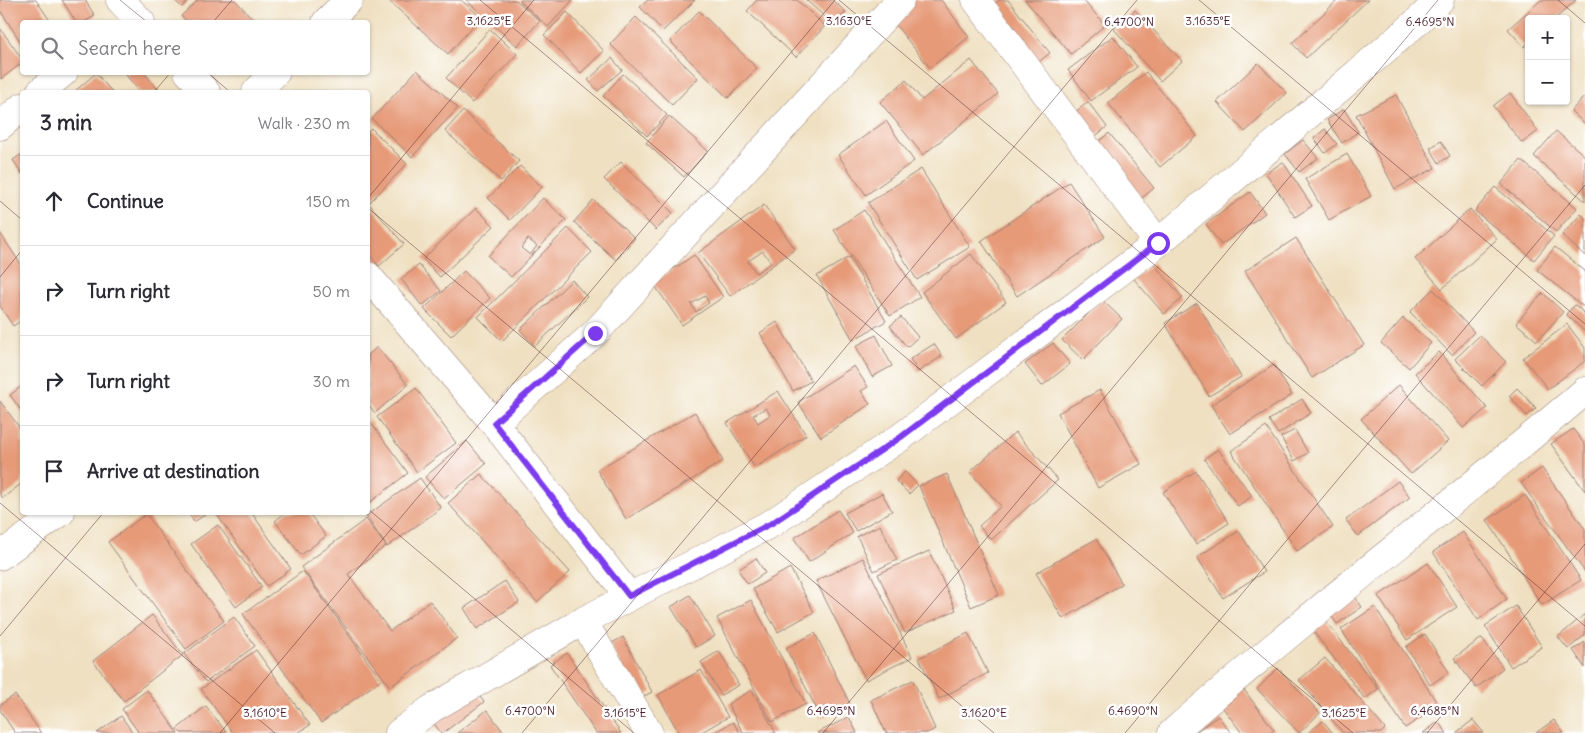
<!DOCTYPE html>
<meta charset="utf-8">
<style>
:root{--surface:#fff;--page:#f2f2f3;--text:#2b2b33;--muted:#7c7c81;--line:#e1e1e2}
body{margin:0;font-family:Delius,sans-serif;background:var(--page);color:var(--text)}
.controls{position:absolute;right:15px;top:15px;display:grid;overflow:hidden;border-radius:5px;box-shadow:0 1px 4px #0004}
.controls button{width:45px;height:45px;display:grid;place-items:center;padding:0;border:0;border-bottom:1px solid var(--line);background:var(--surface);color:var(--text);font:25px sans-serif}
.stop{position:absolute;width:15px;height:15px;margin:-11px;border:4px solid #7c3aed;border-radius:50%;background:#fff}
.stop.end{background:#7c3aed;border-color:#fff;box-shadow:0 1px 5px #0008}
.list{margin:0;padding:0;list-style:none}
h2{display:flex;justify-content:space-between;align-items:center;height:65px;margin:0;padding:0 20px;font-size:21px}
h2 small{font-size:16px;font-weight:400;color:var(--muted)}
.list li{display:grid;grid-template-columns:32px 1fr auto;gap:15px;align-items:center;box-sizing:border-box;height:90px;padding:0 20px;border-top:1px solid var(--line)}
.list b{display:block;font-size:19px;white-space:nowrap}
.list em{font-size:16px;font-style:normal;color:var(--muted)}
.icon{flex:none;width:28px;height:28px;fill:none;stroke:currentColor;stroke-width:2;stroke-linecap:round;stroke-linejoin:round}
.map{position:relative;flex:none;width:1585px;height:733px;overflow:hidden}
.search{position:absolute;background:var(--surface);box-shadow:0 1px 4px #0004;left:20px;top:20px;width:350px;height:55px;display:flex;align-items:center;gap:12px;box-sizing:border-box;padding:0 18px;border-radius:5px;color:var(--muted);font-size:19px}
.panel{position:absolute;background:var(--surface);box-shadow:0 1px 4px #0004;left:20px;top:90px;width:350px;height:425px;border-radius:5px}
.map>svg:first-child{display:block}
.building{fill:#e69a78;fill-rule:evenodd}
.lines{fill:none;stroke-linecap:round;stroke-linejoin:round}
.minor-casing{stroke:#9c8076;stroke-width:29}
.minor{stroke:#fff;stroke-width:28}
.route{stroke:#7c3aed;stroke-width:6}
.ticks{fill:none;stroke:#4a1f2b;stroke-width:1;stroke-opacity:0.45}
.ticks-label{font-size:12px;text-anchor:middle;fill:#4a1f2b;stroke:#fff;stroke-width:5;stroke-linejoin:round;paint-order:stroke}
</style>
<div class="map">
<svg width="1585" height="733" viewBox="0 0 1585 733">
<rect width="100%" height="100%" fill="#fff"/>
<filter id="ink" filterUnits="userSpaceOnUse"><feTurbulence type="fractalNoise" baseFrequency=".02" numOctaves="2"/><feDisplacementMap in="SourceGraphic" scale="10" xChannelSelector="R" yChannelSelector="G"/><feConvolveMatrix kernelMatrix="1 2 1 2 8 2 1 2 1" color-interpolation-filters="sRGB"/></filter>
<filter id="wash" filterUnits="userSpaceOnUse"><feTurbulence type="fractalNoise" baseFrequency=".0096" numOctaves="4" result="noise"/><feDisplacementMap in="SourceGraphic" scale="20" xChannelSelector="R" yChannelSelector="G"/><feGaussianBlur stdDeviation="1.12" result="paint"/><feColorMatrix in="noise" values="0 0 0 0 0 0 0 0 0 0 0 0 0 0 0 0 0 1.4 0 .05"/><feComposite in="paint" operator="in"/></filter>
<g filter="url(#wash)">
<rect width="100%" height="100%" fill="#efe0c1"/>
<g id="blocks">
<path class="building" d="M 0,0 L 36,0 L 51,22 L 22,22 L 22,44 L 0,10 Z
M 62,0 L 85,0 L 95,16 L 84,22 L 76,22 Z
M 174,0 L 189,0 L 182,7 Z
M 198,0 L 235,0 L 255,21 L 253,22 L 188,22 L 181,16 Z
M 388,0 L 461,0 L 481,17 L 448,54 Z
M 466,0 L 516,0 L 540,21 L 517,46 Z
M 521,0 L 573,0 L 548,27 L 520,1 Z
M 648,0 L 695,0 L 663,31 L 640,7 Z
M 757,0 L 797,0 L 825,26 L 796,57 L 747,11 Z
M 806,0 L 832,0 L 846,12 L 834,25 Z
M 912,0 L 941,0 L 969,37 L 930,68 L 890,18 Z
M 999,0 L 1008,0 L 1050,53 L 1036,64 L 992,6 Z
M 1025,0 L 1083,0 L 1105,25 L 1071,54 Z
M 1338,0 L 1368,0 L 1306,58 L 1292,43 Z
M 1541,0 L 1576,0 L 1555,19 L 1529,19 L 1529,42 L 1524,47 L 1508,29 Z
M 1135,10 L 1182,61 L 1160,81 L 1114,29 Z
M 699,11 L 757,68 L 728,98 L 670,41 Z
M 567,12 L 604,51 L 581,73 L 544,35 Z
M 636,17 L 698,78 L 672,105 L 610,44 Z
M 0,28 L 22,59 L 22,63 L 1,79 Z
M 490,29 L 517,54 L 472,103 L 446,78 Z
M 1113,36 L 1137,67 L 1091,101 L 1068,70 Z
M 612,58 L 622,70 L 598,91 L 588,80 Z
M 971,60 L 998,94 L 923,155 L 880,102 L 906,80 L 922,100 Z
M 1258,63 L 1287,93 L 1245,132 L 1217,102 Z
M 417,70 L 458,108 L 412,157 L 372,119 Z
M 129,72 L 144,72 L 160,92 L 140,92 L 126,75 Z
M 1146,72 L 1197,136 L 1160,167 L 1108,103 Z
M 96,73 L 112,92 L 74,92 Z
M 623,74 L 667,115 L 647,136 L 603,96 Z
M 1510,93 L 1538,131 L 1522,143 L 1493,106 Z
M 1396,95 L 1435,168 L 1395,189 L 1356,115 Z
M 1585,96 L 1585,124 L 1571,111 Z
M 1088,102 L 1107,127 L 1093,138 L 1074,113 Z
M 1344,109 L 1358,132 L 1342,143 L 1327,120 Z
M 463,111 L 519,161 L 501,181 L 445,131 Z
M 669,116 L 708,151 L 684,177 L 646,143 Z
M 886,121 L 914,161 L 866,195 L 838,155 Z
M 371,128 L 407,164 L 368,204 L 368,131 Z
M 1325,129 L 1337,144 L 1325,153 L 1314,138 Z
M 1556,131 L 1585,156 L 1585,201 L 1534,156 Z
M 1109,133 L 1154,188 L 1142,198 L 1097,143 Z
M 1303,140 L 1318,158 L 1299,172 L 1285,154 Z
M 1441,141 L 1450,156 L 1439,163 L 1430,148 Z
M 22,154 L 22,174 L 13,160 Z
M 1347,154 L 1371,196 L 1329,220 L 1305,179 Z
M 1521,160 L 1577,208 L 1556,232 L 1501,184 Z
M 621,162 L 673,213 L 656,230 L 604,179 Z
M 1283,162 L 1312,206 L 1295,217 L 1266,173 Z
M 520,166 L 542,187 L 510,220 L 488,198 Z
M 921,169 L 970,247 L 917,280 L 868,203 Z
M 1069,182 L 1105,237 L 1017,296 L 981,241 Z
M 1495,187 L 1554,236 L 1534,260 L 1475,211 Z
M 1250,192 L 1265,213 L 1221,245 L 1206,224 Z
M 543,198 L 566,220 L 511,277 L 488,256 ZM 528,239 L 537,246 L 530,255 L 521,248 Z
M 593,200 L 635,238 L 616,260 L 574,222 Z
M 370,205 L 404,244 L 379,266 L 368,253 L 368,207 Z
M 764,205 L 795,249 L 730,296 L 698,253 ZM 763,251 L 771,263 L 756,273 L 748,261 Z
M 476,208 L 494,226 L 440,277 L 423,259 Z
M 1470,209 L 1497,239 L 1442,289 L 1415,259 Z
M 864,210 L 920,297 L 890,316 L 834,230 Z
M 1581,214 L 1585,218 L 1585,256 L 1562,235 Z
M 568,228 L 592,252 L 502,341 L 478,317 Z
M 0,233 L 22,266 L 22,320 L 13,326 L 0,306 Z
M 1296,238 L 1364,345 L 1312,378 L 1245,271 Z
M 1555,247 L 1585,271 L 1585,308 L 1537,270 Z
M 971,254 L 1006,302 L 956,339 L 922,292 Z
M 694,255 L 723,297 L 682,325 L 653,283 ZM 705,296 L 709,303 L 696,312 L 691,304 Z
M 849,257 L 886,321 L 853,340 L 817,276 Z
M 1153,263 L 1183,298 L 1164,314 L 1134,279 Z
M 419,265 L 441,291 L 422,306 L 401,279 Z
M 464,271 L 490,298 L 451,336 L 424,309 Z
M 572,280 L 587,297 L 535,346 L 520,330 Z
M 1433,289 L 1474,332 L 1452,355 L 1410,312 Z
M 1543,293 L 1563,312 L 1537,341 L 1516,323 Z
M 1102,300 L 1122,319 L 1083,360 L 1062,340 Z
M 1197,303 L 1241,377 L 1209,396 L 1165,323 Z
M 1575,305 L 1585,314 L 1585,332 L 1566,314 Z
M 901,317 L 918,337 L 907,347 L 890,326 Z
M 1403,318 L 1431,343 L 1409,368 L 1381,343 Z
M 777,322 L 811,381 L 793,391 L 760,333 Z
M 1567,324 L 1585,348 L 1585,361 L 1548,389 L 1523,358 Z
M 876,335 L 892,366 L 872,377 L 856,346 Z
M 1480,335 L 1506,362 L 1482,386 L 1455,359 Z
M 1053,343 L 1070,364 L 1042,386 L 1025,364 Z
M 934,344 L 942,356 L 918,372 L 910,359 Z
M 377,347 L 408,385 L 375,413 L 368,404 L 368,355 Z
M 1439,352 L 1487,408 L 1463,428 L 1415,373 Z
M 1274,365 L 1292,395 L 1230,434 L 1211,405 Z
M 854,366 L 868,387 L 861,391 L 870,404 L 821,437 L 798,402 Z
M 1399,385 L 1448,441 L 1411,474 L 1361,419 Z
M 22,386 L 22,412 L 10,395 Z
M 416,388 L 456,443 L 417,472 L 377,417 Z
M 1517,388 L 1536,408 L 1527,416 L 1509,396 Z
M 1100,390 L 1141,464 L 1098,488 L 1058,413 Z
M 778,391 L 806,435 L 755,468 L 727,423 ZM 766,408 L 770,415 L 758,423 L 753,415 Z
M 1302,399 L 1311,413 L 1278,434 L 1269,420 Z
M 0,401 L 22,431 L 22,483 L 3,498 L 0,495 Z
M 695,412 L 723,461 L 626,519 L 597,470 Z
M 368,419 L 408,473 L 368,504 Z
M 1266,427 L 1333,527 L 1297,551 L 1231,451 Z
M 1573,429 L 1585,445 L 1585,491 L 1551,444 Z
M 1295,430 L 1308,453 L 1294,461 L 1281,437 Z
M 1015,432 L 1058,480 L 991,540 L 979,526 L 1001,506 L 970,472 Z
M 467,441 L 486,464 L 444,499 L 425,477 Z
M 1218,449 L 1252,496 L 1238,506 L 1204,459 Z
M 1542,468 L 1585,529 L 1585,572 L 1521,483 Z
M 1196,471 L 1229,523 L 1196,544 L 1163,492 Z
M 905,472 L 918,485 L 909,494 L 896,481 Z
M 481,474 L 570,572 L 537,602 L 448,503 Z
M 947,474 L 999,595 L 971,607 L 919,486 Z
M 420,478 L 441,508 L 387,547 L 366,516 Z
M 1398,481 L 1410,497 L 1358,536 L 1346,520 Z
M 882,493 L 892,511 L 856,531 L 845,513 Z
M 1525,495 L 1581,580 L 1542,605 L 1487,520 Z
M 838,510 L 853,533 L 809,562 L 794,538 Z
M 188,512 L 209,512 L 194,522 Z
M 215,512 L 251,512 L 291,569 L 267,586 Z
M 286,512 L 308,512 L 326,536 L 301,555 L 275,521 Z
M 146,514 L 224,621 L 186,649 L 108,542 Z
M 366,519 L 386,546 L 348,574 L 390,631 L 430,601 L 457,638 L 390,687 L 301,567 Z
M 218,525 L 262,587 L 236,607 L 191,544 Z
M 880,525 L 897,560 L 874,571 L 857,536 Z
M 1239,531 L 1264,572 L 1223,598 L 1197,557 Z
M 1463,532 L 1507,599 L 1478,620 L 1433,552 Z
M 1096,539 L 1122,584 L 1063,619 L 1036,573 Z
M 929,551 L 956,610 L 905,633 L 878,574 Z
M 756,558 L 765,573 L 748,584 L 738,570 Z
M 863,558 L 912,657 L 866,680 L 816,581 Z
M 1428,563 L 1457,607 L 1407,640 L 1378,596 Z
M 790,568 L 814,612 L 778,632 L 753,589 Z
M 303,571 L 381,680 L 321,723 L 243,614 Z
M 505,581 L 519,602 L 477,629 L 464,608 Z
M 1353,594 L 1362,607 L 1337,624 L 1328,611 Z
M 690,595 L 715,636 L 696,647 L 671,607 Z
M 751,600 L 806,704 L 772,722 L 717,618 Z
M 1516,606 L 1542,647 L 1511,667 L 1485,626 Z
M 1375,607 L 1439,706 L 1405,728 L 1341,629 Z
M 1585,614 L 1585,635 L 1568,649 L 1558,637 Z
M 152,615 L 183,655 L 124,701 L 93,661 Z
M 1322,616 L 1378,689 L 1365,699 L 1309,626 Z
M 234,617 L 255,646 L 206,682 L 184,654 Z
M 815,633 L 850,704 L 821,718 L 786,648 Z
M 968,633 L 988,673 L 939,699 L 919,658 Z
M 1425,634 L 1449,672 L 1430,685 L 1406,647 Z
M 623,637 L 652,692 L 638,699 L 610,644 Z
M 1482,638 L 1503,668 L 1476,688 L 1454,658 Z
M 1585,642 L 1585,668 L 1573,650 Z
M 256,650 L 310,725 L 298,733 L 233,733 L 201,689 Z
M 719,651 L 739,685 L 721,695 L 701,662 Z
M 567,653 L 621,733 L 596,733 L 550,665 Z
M 1325,658 L 1385,729 L 1381,733 L 1343,733 L 1299,680 Z
M 1278,668 L 1320,713 L 1299,733 L 1257,689 Z
M 701,670 L 728,717 L 700,733 L 679,733 L 658,695 Z
M 913,680 L 935,729 L 927,733 L 886,733 L 871,700 Z
M 1242,687 L 1274,730 L 1270,733 L 1242,733 L 1220,704 Z
M 474,689 L 484,702 L 443,733 L 441,733 L 432,721 Z
M 147,690 L 178,733 L 139,733 L 122,709 Z
M 752,690 L 776,733 L 743,733 L 728,704 Z
M 15,695 L 41,733 L 15,733 L 0,710 L 0,705 Z
M 206,706 L 227,733 L 181,733 L 177,729 Z
M 487,710 L 504,733 L 457,733 Z
M 121,716 L 133,733 L 97,733 Z
M 1218,716 L 1231,733 L 1198,733 L 1197,731 Z
M 849,717 L 857,733 L 817,733 Z
M 1473,720 L 1484,733 L 1456,733 Z
M 1554,720 L 1564,733 L 1536,733 Z
M 1323,721 L 1333,733 L 1308,733 Z
M 733,722 L 740,733 L 713,733 Z
M 1438,722 L 1447,733 L 1423,733 Z"/>
</g>
</g>
<g filter="url(#ink)">
<use href="#blocks" fill-opacity="0" stroke="#9c8076" stroke-width="1"/>
<g class="lines">
<g class="minor-casing">
<path id="minor" d="M 120,0 L 141,22
M 976,0 L 1158,243
M 326,22 L 349,0
M 188,72 L 206,92
M 40,92 L 64,72
M 256,92 L 276,72
M 0,126 L 22,107
M 368,276 L 494,423 L 629,596
M 494,423 L 595,333 L 900,0
M 0,556 L 61,512
M 583,621 L 649,733
M 399,733 L 431,709 L 583,621 L 772,523 L 901,437 L 1158,243 L 1409,29 L 1440,0
M 1172,733 C 1307,615 1450,507 1585,391"/>
</g>
<use href="#minor" class="minor"/>
</g>
</g>
<g class="lines" filter="url(#ink)">
<path class="route" d="M 595,333 L 494,423 L 629,596 L 772,523 L 901,437 L 1158,243"/>
</g>
<path class="ticks" d="M 120,0 L 147,22M 480,0 L 1353,733M 839,0 L 1585,626M 1199,0 L 1585,324M 1558,0 L 1585,23M 213,22 L 232,0M 207,72 L 230,92M 154,92 L 171,72M 368,198 L 534,0M 0,201 L 22,220M 368,208 L 994,733M 0,277 L 22,250M 0,503 L 275,733M 368,509 L 634,733M 0,636 L 104,512M 220,733 L 835,0M 522,733 L 1137,0M 823,733 L 1438,0M 1125,733 L 1585,185M 1427,733 L 1585,544"/>
<g class="ticks-label">
<text x="489" y="25">3.1625°E</text>
<text x="849" y="25">3.1630°E</text>
<text x="1208" y="25">3.1635°E</text>
<text x="1129" y="26">6.4700°N</text>
<text x="1430" y="26">6.4695°N</text>
<text x="530" y="715">6.4700°N</text>
<text x="831" y="715">6.4695°N</text>
<text x="1133" y="715">6.4690°N</text>
<text x="1435" y="715">6.4685°N</text>
<text x="265" y="717">3.1610°E</text>
<text x="625" y="717">3.1615°E</text>
<text x="984" y="717">3.1620°E</text>
<text x="1344" y="717">3.1625°E</text>
</g>
</svg>
<div class="controls">
<button>+</button>
<button>−</button>
</div>
<div class="stop" style="left:1158px;top:243px"></div>
<div class="stop end" style="left:595px;top:333px"></div>
<div class="search"><svg class="icon" aria-label="search" viewBox="0 0 24 24"><circle cx="10" cy="10" r="6"/><path d="M15 15l6 6"/></svg>Search here</div>
<section class="panel">
<h2>3 min<small>Walk · 230 m</small></h2>
<ul class="list">
<li><svg class="icon" aria-label="ahead" viewBox="0 0 24 24"><path d="M12 20V5M6 11l6-6 6 6"/></svg><div><b>Continue</b></div><em>150 m</em></li>
<li><svg class="icon" aria-label="right" viewBox="0 0 24 24"><path d="M7 20v-9h11M14 6l5 5-5 5"/></svg><div><b>Turn right</b></div><em>50 m</em></li>
<li><svg class="icon" aria-label="right" viewBox="0 0 24 24"><path d="M7 20v-9h11M14 6l5 5-5 5"/></svg><div><b>Turn right</b></div><em>30 m</em></li>
<li><svg class="icon" aria-label="arrive" viewBox="0 0 24 24"><path d="M6 21V4h12l-3 4 3 4H6"/></svg><div><b>Arrive at destination</b></div></li>
</ul>
</section>
</div>
